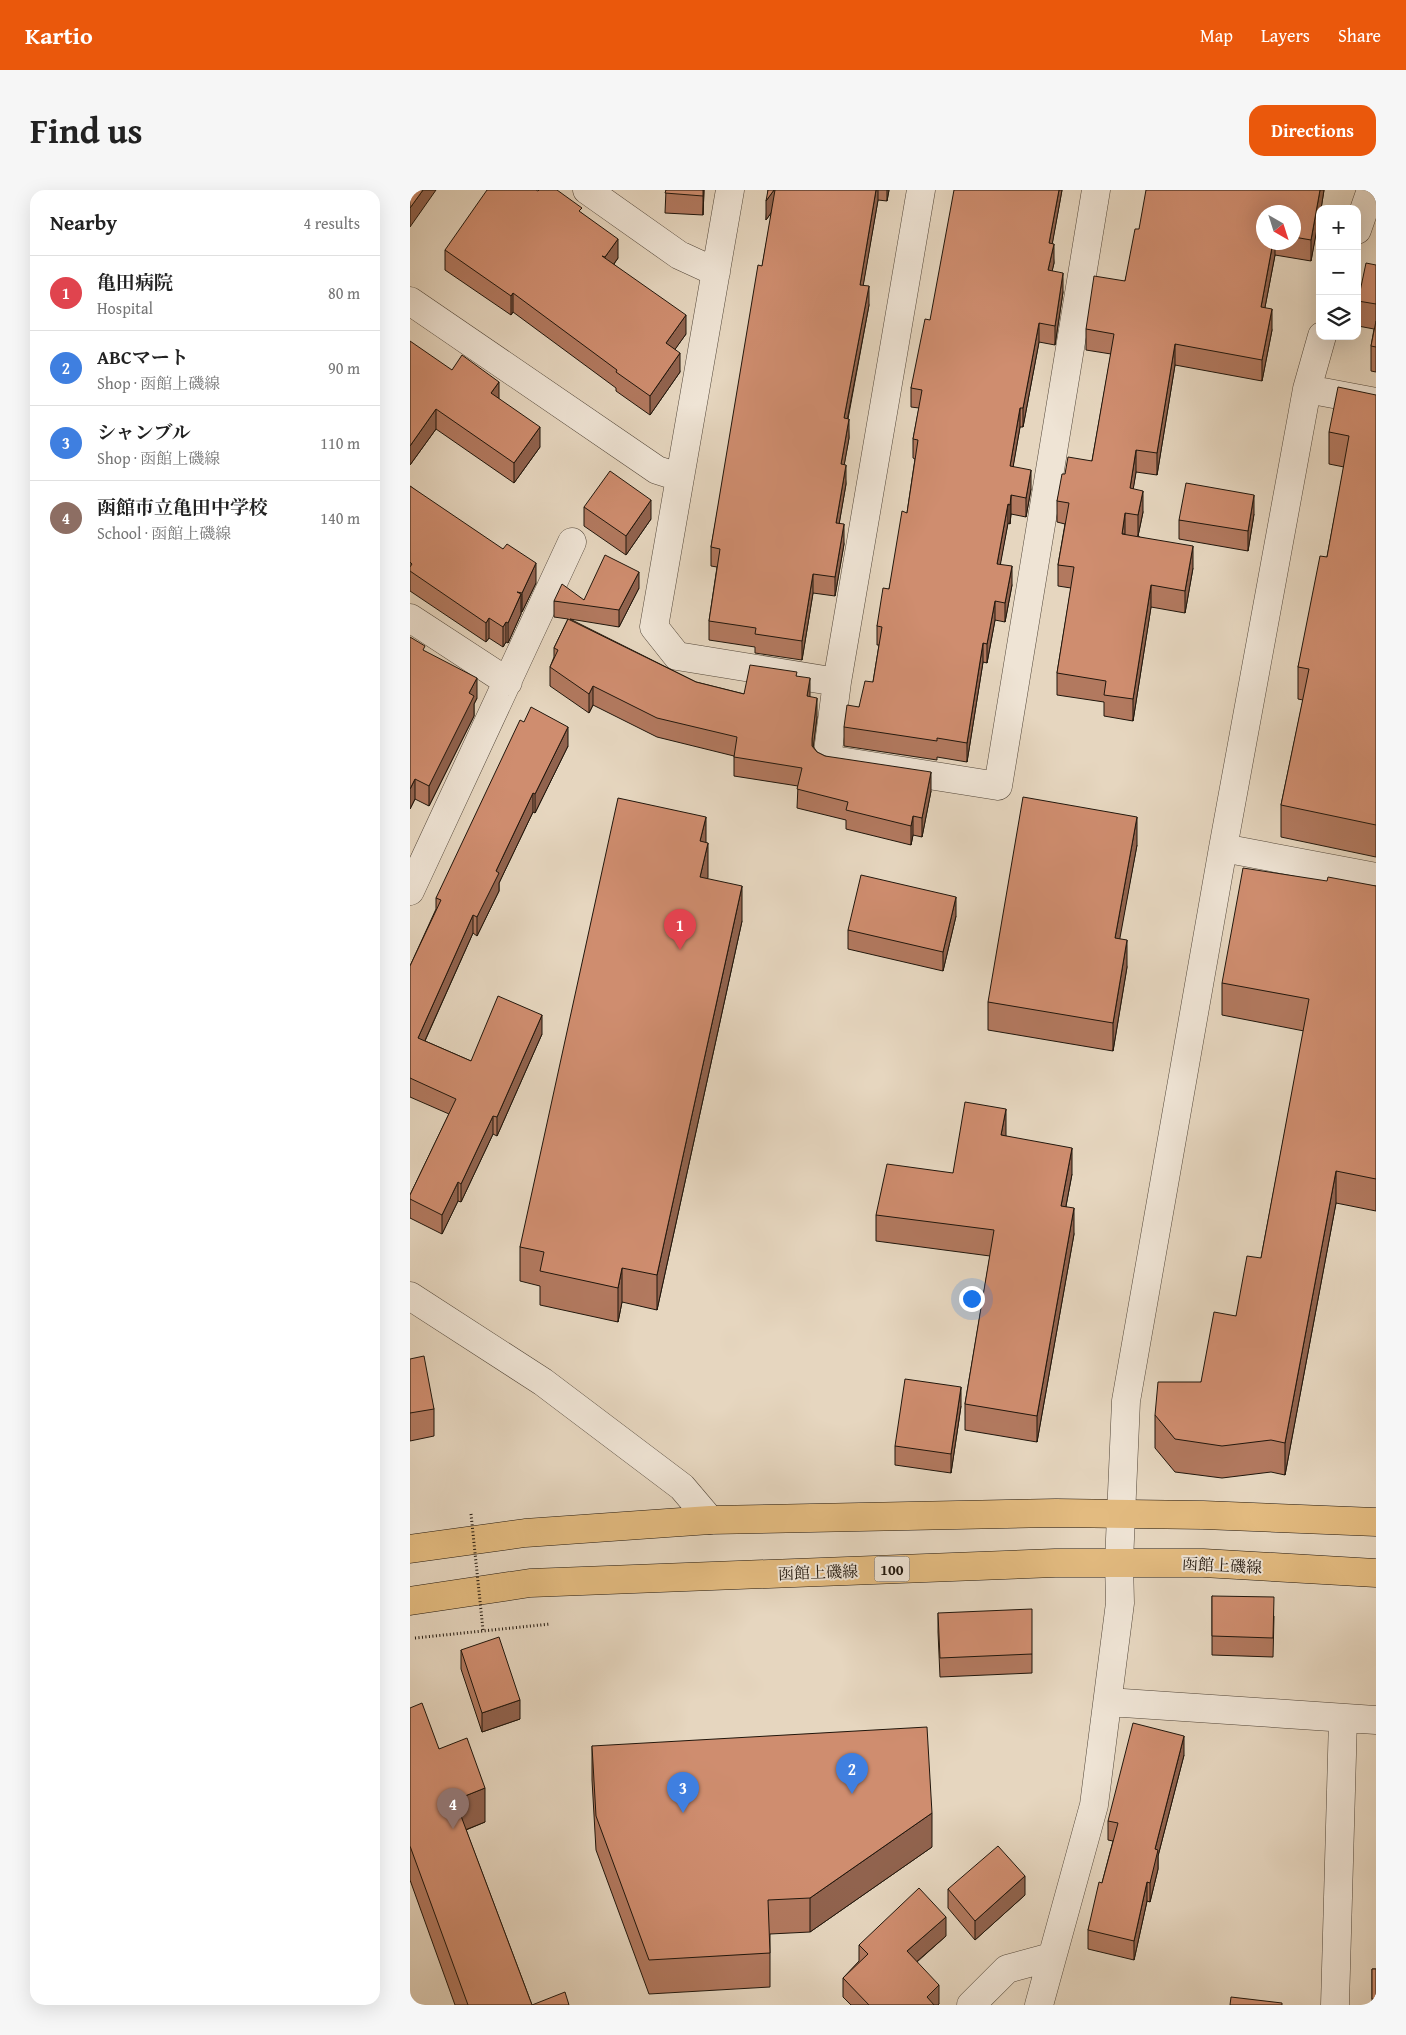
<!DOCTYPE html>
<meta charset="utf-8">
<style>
:root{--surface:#fff;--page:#f6f6f6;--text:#222;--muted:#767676;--line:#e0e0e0;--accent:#ea580c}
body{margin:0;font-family:"Gentium Book Plus","Noto Serif JP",serif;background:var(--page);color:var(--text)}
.controls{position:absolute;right:15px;top:15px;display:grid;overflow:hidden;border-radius:10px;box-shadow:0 5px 20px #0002}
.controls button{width:45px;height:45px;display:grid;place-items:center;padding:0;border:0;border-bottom:1px solid var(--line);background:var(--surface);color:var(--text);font:25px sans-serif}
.compass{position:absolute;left:846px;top:15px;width:45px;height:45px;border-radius:50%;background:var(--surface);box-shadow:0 5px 20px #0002;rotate:141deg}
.you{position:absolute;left:561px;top:1108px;width:18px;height:18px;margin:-12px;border:4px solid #fff;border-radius:50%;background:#1a73e8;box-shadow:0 0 0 8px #1a73e833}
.badge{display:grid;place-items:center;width:32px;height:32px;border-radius:50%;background:var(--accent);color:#fff;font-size:16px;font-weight:700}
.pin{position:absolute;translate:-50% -41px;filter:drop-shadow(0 1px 2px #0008)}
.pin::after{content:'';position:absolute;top:26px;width:18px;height:15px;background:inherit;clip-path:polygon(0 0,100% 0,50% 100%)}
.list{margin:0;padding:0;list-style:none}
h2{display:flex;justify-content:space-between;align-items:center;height:65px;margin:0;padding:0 20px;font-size:21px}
h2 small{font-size:16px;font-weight:400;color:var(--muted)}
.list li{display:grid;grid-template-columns:32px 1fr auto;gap:15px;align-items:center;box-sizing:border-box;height:75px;padding:0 20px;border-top:1px solid var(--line)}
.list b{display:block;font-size:19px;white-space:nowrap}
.list p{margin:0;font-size:16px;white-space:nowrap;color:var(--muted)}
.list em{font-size:16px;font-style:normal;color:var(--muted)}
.icon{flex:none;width:28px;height:28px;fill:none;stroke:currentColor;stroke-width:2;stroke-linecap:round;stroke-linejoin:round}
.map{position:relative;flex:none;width:966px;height:1815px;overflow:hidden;border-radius:15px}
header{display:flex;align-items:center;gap:30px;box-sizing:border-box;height:70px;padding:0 25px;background:var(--accent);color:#fff}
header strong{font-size:24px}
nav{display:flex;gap:28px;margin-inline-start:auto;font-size:18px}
.intro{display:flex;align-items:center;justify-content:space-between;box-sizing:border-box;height:120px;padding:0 30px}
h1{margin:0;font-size:35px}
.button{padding:12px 22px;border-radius:15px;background:var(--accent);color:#fff;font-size:18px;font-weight:700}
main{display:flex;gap:30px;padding:0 30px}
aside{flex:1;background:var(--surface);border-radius:15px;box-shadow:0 5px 20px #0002}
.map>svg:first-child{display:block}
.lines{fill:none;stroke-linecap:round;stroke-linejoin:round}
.minor-casing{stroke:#524639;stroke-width:29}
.major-casing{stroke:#20160c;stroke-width:29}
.path{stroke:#20160c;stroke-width:3;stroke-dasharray:1 2.5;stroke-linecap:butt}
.minor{stroke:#efe4d5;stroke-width:28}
.major{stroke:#e3bb80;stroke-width:28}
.path-bridge{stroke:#20160c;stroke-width:3;stroke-dasharray:1 2.5;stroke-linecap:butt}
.wall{fill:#b2795f;stroke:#20160c;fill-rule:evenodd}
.shaded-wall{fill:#91634e;stroke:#20160c}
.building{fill:#cf8d6f;stroke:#20160c}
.labels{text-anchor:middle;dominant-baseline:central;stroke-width:4;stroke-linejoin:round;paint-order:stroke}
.shield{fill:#efe4d5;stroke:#5e5448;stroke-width:1}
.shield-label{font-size:15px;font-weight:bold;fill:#20160c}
.street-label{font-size:16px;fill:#20160c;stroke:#efe4d5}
</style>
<header>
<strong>Kartio</strong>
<nav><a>Map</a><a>Layers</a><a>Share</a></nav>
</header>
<div class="intro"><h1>Find us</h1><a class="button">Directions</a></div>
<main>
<aside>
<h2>Nearby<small>4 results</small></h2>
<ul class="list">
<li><span class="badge" style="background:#e0444e">1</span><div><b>亀田病院</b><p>Hospital</p></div><em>80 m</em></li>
<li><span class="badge" style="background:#3f7fe0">2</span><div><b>ABCマート</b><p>Shop · 函館上磯線</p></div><em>90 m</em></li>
<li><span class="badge" style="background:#3f7fe0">3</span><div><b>シャンブル</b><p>Shop · 函館上磯線</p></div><em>110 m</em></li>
<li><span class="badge" style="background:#8d6e63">4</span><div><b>函館市立亀田中学校</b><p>School · 函館上磯線</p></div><em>140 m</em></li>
</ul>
</aside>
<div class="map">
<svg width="966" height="1815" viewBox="0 0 966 1815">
<rect width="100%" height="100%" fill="#e6d6bf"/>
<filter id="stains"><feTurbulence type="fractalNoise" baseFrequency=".004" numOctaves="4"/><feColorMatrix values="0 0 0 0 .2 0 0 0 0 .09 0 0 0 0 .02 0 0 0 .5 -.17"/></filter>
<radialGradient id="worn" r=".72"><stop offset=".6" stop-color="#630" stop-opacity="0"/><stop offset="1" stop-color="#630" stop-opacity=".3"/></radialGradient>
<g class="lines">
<g class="minor-casing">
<path id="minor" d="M 177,0 L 269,65 L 306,82
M 320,0 L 244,437 L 267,466 L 427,492
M 511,0 L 427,492 L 417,569 L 588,596 L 686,0
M 947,40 L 961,0
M 0,111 L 247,280 L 269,287
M 897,199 L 966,212
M 0,428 L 98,492
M 813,658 L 966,687
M 0,701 L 162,352
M 0,1106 L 133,1192 L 272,1297 L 300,1330
M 698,1512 L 966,1530
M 561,1815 L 597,1779 L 641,1767
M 629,1815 L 684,1615 L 710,1413 L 709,1372 L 716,1211 L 813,658 L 897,199 L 912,146
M 925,1815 L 933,1529"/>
</g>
<g class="major-casing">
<path id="major" d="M 0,1359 L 115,1343 L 300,1330 L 646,1323 L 793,1325 L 966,1332
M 0,1411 L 120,1393 L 645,1373 L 793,1373 L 966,1383"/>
</g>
<path class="path" d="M 5,1448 L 140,1434"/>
<use href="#minor" class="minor"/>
<use href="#major" class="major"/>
<path class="path-bridge" d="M 61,1324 L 73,1440"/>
</g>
<path class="wall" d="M 256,0 L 294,0 L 293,25 L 255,23 Z
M 358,0 L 479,0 L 477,11 L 468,10 L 453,95 L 459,115 L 438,229 L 439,248 L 434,275 L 436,294 L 429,334 L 434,354 L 425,406 L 403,403 L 392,470 L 345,463 L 345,457 L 299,450 L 299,431 L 307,377 L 301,376 L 301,357 L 362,22 L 356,30 Z
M 652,0 L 642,54 L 644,73 L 642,81 L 653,102 L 645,155 L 629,152 L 613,237 L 610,237 L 603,276 L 621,299 L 616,327 L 601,324 L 600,334 L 598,333 L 590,374 L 602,395 L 595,432 L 585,430 L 577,473 L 573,472 L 557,572 L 527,567 L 527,570 L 434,556 L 434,537 L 449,517 L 463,492 L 469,455 L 467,455 L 467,436 L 479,399 L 497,323 L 505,269 L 503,268 L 503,249 L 509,218 L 501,217 L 501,198 L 520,130 Z
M 914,0 L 911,19 L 910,19 L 901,71 L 865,65 L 855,117 L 862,140 L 852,191 L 765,175 L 747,285 L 726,282 L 723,299 L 733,322 L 728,346 L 783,378 L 775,423 L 741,417 L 723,531 L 694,526 L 694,512 L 647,505 L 647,483 L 661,398 L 648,396 L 648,375 L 655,334 L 647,332 L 647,311 L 655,284 L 682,271 L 701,164 L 676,160 L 676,139 L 715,91 L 729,39 ZM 884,22 L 884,52 L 854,52 Z
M 172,23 L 208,68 L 204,74 L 276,144 L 265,159 L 270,182 L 240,225 L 206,201 L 206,198 L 103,122 L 101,125 L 35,80 L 35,60 Z
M 966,75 L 966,182 L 961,181 L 961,156 L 964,139 L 948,136 L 948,111 Z
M 42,180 L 89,209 L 130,257 L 104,293 L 26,239 L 0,275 Z
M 966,205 L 966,667 L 871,647 L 871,615 L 893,510 L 888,509 L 888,477 L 917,367 L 934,277 L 919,274 L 919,242 Z
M 0,296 L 126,393 L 112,422 L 111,422 L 111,424 L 98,453 L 96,452 L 93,457 L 79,448 L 76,452 L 0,401 Z
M 174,317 L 241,329 L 216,365 L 174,336 Z
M 844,324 L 838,361 L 769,349 L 769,330 Z
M 229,398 L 209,437 L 160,429 L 286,492 L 334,504 L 387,486 L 400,507 L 407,527 L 403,556 L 407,562 L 415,566 L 521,601 L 512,647 L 503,645 L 501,655 L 436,639 L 436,630 L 387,618 L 388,596 L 324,586 L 324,566 L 247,547 L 183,515 L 179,523 L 140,496 L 140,477 L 144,467 L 144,458 L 158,429 L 144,427 L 144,411 L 174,410 Z
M 15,461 L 67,508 L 64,514 L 64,526 L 19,616 L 5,609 L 0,619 Z
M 158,556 L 125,623 L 123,622 L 89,693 L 89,701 L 67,746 L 63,743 L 15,851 L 61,871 L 132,844 L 87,946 L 83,944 L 51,1012 L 48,1011 L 32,1044 L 0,1028 L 0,1005 L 39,924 L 0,907 L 0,776 L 26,719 L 26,708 Z
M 296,652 L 297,689 L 332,731 L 247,1120 L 212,1112 L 208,1132 L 130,1115 L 130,1096 L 110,1091 L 110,1057 Z
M 727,655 L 709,749 L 717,777 L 703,861 L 578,840 L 578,812 Z
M 917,691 L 966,696 L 966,1021 L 926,1013 L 875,1285 L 861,1282 L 812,1288 L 765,1282 L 745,1258 L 745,1225 L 791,1192 L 826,1126 L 851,1068 L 894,841 L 812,825 L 812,793 Z
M 546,726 L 533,781 L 438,759 L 438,740 Z
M 596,946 L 662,984 L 656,1016 L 664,1044 L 627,1252 L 555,1240 L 555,1214 L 580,1066 L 466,1051 L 466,1025 L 543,983 Z
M 0,1169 L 24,1219 L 24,1246 L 0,1251 Z
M 551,1216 L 541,1283 L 485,1275 L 485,1256 Z
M 802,1406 L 864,1426 L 863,1467 L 802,1465 Z
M 528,1423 L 622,1464 L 622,1483 L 530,1487 L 528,1442 Z
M 51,1460 L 110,1529 L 72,1542 L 51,1479 Z
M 0,1518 L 29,1559 L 75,1632 L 56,1640 L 122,1815 L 159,1815 L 45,1815 L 0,1690 Z
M 182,1556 L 522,1657 L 400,1742 L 360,1744 L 360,1797 L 239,1804 L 186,1660 L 182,1590 Z
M 774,1565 L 748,1666 L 748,1679 L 740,1712 L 737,1711 L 724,1770 L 678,1759 L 678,1740 L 692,1693 L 703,1651 L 698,1650 L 698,1631 Z
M 538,1699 L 615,1705 L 565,1750 L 538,1718 Z
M 536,1746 L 507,1772 L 529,1814 L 528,1815 L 441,1815 L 433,1807 L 433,1788 L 449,1771 L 449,1755 Z
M 962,1779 L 966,1779 L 966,1815 L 962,1815 Z"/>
<path class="shaded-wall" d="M 13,0 L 26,0 L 0,37 L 0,18 Z
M 293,0 L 294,0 L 293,25 Z
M 364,0 L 366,0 L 366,16 L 356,30 L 356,11 Z
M 466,0 L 468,0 L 468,10 L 450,114 L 450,95 Z
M 477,0 L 479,0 L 477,11 Z
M 649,0 L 652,0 L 639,72 L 639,53 Z
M 910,0 L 914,0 L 911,19 L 910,19 L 910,23 L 901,71 L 901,50 Z
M 208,49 L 208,68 L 195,86 L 195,67 Z
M 863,52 L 865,52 L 865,65 L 851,138 L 851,117 Z
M 644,54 L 644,73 L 638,99 L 638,80 Z
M 653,83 L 653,102 L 645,155 L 645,136 Z
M 459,96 L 459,115 L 434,247 L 434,228 Z
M 103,103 L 103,122 L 101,125 L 101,106 Z
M 862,119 L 862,140 L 852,191 L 852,170 Z
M 276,125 L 276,144 L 256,172 L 256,153 Z
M 629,133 L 629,152 L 613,237 L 613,218 Z
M 765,154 L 765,175 L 747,285 L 747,263 Z
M 270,163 L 270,182 L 240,225 L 240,206 Z
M 89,192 L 89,211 L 81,203 Z
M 610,218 L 610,237 L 600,295 L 600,276 Z
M 26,219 L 26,239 L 0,275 L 0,256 Z
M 439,229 L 439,248 L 431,293 L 431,274 Z
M 130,237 L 130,257 L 104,293 L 104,273 Z
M 726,260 L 726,282 L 720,319 L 720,298 Z
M 436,275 L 436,294 L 426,352 L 426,333 Z
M 621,280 L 621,299 L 616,327 L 616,308 Z
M 733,301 L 733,322 L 728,346 L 728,325 Z
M 601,305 L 601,324 L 600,334 L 600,315 Z
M 844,305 L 844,324 L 838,361 L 838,341 Z
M 241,310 L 241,329 L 216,365 L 216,346 Z
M 598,314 L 598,333 L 587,393 L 587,374 Z
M 715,323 L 715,344 L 712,344 Z
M 434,334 L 434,354 L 425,406 L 425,387 Z
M 783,356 L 783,378 L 775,423 L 775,401 Z
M 126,373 L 126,393 L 112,422 L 112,403 Z
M 602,376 L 602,395 L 595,432 L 595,413 Z
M 229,382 L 229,398 L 209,437 L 209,420 Z
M 403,384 L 403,403 L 392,470 L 392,451 Z
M 741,395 L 741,417 L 723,531 L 723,509 Z
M 111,404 L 111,424 L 98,453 L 98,433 Z
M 585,411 L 585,430 L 577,473 L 577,454 Z
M 79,428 L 79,448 L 76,452 L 76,433 Z
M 96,432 L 96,452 L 93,457 L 93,437 Z
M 573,453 L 573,472 L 557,572 L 557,553 Z
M 67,488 L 67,508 L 64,514 L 64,526 L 19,616 L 19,596 L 59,503 Z
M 400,488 L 400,507 L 397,506 Z
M 183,496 L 183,515 L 179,523 L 179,504 Z
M 407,508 L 407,527 L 402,567 L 402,549 Z
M 158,537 L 158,556 L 125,623 L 125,604 Z
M 521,582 L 521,601 L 512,647 L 512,628 Z
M 5,589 L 5,609 L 0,619 L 0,599 Z
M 123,603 L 123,622 L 89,693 L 89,701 L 67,746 L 67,727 L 86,681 Z
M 503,626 L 503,645 L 501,655 L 501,636 Z
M 296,627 L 296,661 L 290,651 Z
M 727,627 L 727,655 L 705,775 L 705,748 Z
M 298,653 L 298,687 L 290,722 L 290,687 Z
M 332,696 L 332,731 L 247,1120 L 247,1085 Z
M 546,707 L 546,726 L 533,781 L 533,762 Z
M 63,725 L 63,743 L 8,866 L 8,848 Z
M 717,750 L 717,777 L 703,861 L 703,833 Z
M 132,825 L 132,844 L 87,946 L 87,927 Z
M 596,919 L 596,946 L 591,945 Z
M 83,926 L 83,944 L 51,1012 L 51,994 Z
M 662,958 L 662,984 L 651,1042 L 651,1016 Z
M 926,981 L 926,1013 L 875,1285 L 875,1253 Z
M 48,992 L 48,1011 L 32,1044 L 32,1025 Z
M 664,1018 L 664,1044 L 627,1252 L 627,1226 Z
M 212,1078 L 212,1112 L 208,1132 L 208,1098 Z
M 551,1197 L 551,1216 L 541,1283 L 541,1264 Z
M 110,1510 L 110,1529 L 72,1542 L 72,1523 Z
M 774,1546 L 774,1565 L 748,1666 L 748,1679 L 740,1712 L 740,1693 L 745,1659 Z
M 75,1598 L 75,1632 L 45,1644 L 45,1610 Z
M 522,1623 L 522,1657 L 400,1742 L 400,1708 Z
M 615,1686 L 615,1705 L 565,1750 L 565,1731 Z
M 737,1692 L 737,1711 L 724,1770 L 724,1751 Z
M 536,1727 L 536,1746 L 497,1780 L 497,1761 Z
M 529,1795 L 529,1814 L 528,1815 L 517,1815 L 517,1807 Z"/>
<path class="building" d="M 0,0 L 13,0 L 0,18 Z
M 77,0 L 126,0 L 128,1 L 129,0 L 147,0 L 172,18 L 169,21 L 208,49 L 195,67 L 192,66 L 276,125 L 256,153 L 270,163 L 240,206 L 206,182 L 207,180 L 103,103 L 101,106 L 35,60 Z
M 256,0 L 293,0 L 293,6 L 255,3 Z
M 358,0 L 364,0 L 356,11 Z
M 365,0 L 466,0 L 450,95 L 459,96 L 434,228 L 439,229 L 431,274 L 436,275 L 426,333 L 434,334 L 425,387 L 403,384 L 392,451 L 345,444 L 346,438 L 299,431 L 310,359 L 301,357 L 348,75 L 352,76 Z
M 544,0 L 649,0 L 639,53 L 644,54 L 638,80 L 653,83 L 645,136 L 629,133 L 613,218 L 610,218 L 600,276 L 621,280 L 616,308 L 601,305 L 600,315 L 598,314 L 587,374 L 602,376 L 595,413 L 585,411 L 577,454 L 573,453 L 557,553 L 527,548 L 527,551 L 434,537 L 437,515 L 449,517 L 455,491 L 463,492 L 472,437 L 467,436 L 473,398 L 479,399 L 492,321 L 497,323 L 508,250 L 503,249 L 512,200 L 501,198 L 515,129 L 520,130 Z
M 736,0 L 910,0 L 901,50 L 884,47 L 884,22 L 854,22 L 854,52 L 863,52 L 851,117 L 862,119 L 852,170 L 765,154 L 747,263 L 726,260 L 720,298 L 733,301 L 728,325 L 715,323 L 712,344 L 783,356 L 775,401 L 741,395 L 723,509 L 694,505 L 696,491 L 647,483 L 664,377 L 648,375 L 659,313 L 647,311 L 652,284 L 655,284 L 658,267 L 682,271 L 704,144 L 676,139 L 684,86 L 715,91 L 725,39 L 729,39 Z
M 956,73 L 966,75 L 966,114 L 948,111 Z
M 966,131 L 966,157 L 961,156 Z
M 0,151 L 42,180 L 52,165 L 89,192 L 81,203 L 130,237 L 104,273 L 26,219 L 0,256 Z
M 928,197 L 966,205 L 966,635 L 871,615 L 899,479 L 888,477 L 910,366 L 917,367 L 939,246 L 919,242 Z
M 200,281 L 241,310 L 216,346 L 174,317 Z
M 776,293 L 844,305 L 838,341 L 769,330 Z
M 0,296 L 93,359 L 97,354 L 126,373 L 112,403 L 107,402 L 111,404 L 98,433 L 96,432 L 93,437 L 79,428 L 76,433 L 0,381 L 0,377 L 2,374 L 0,372 Z
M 195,365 L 229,382 L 209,420 L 144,411 L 152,394 L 174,410 Z
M 158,429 L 286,492 L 334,504 L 340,475 L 387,482 L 386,486 L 400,488 L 397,506 L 407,508 L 402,549 L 402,556 L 407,562 L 415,566 L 521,582 L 512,628 L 503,626 L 501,636 L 436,620 L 438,612 L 387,599 L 392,578 L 324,567 L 327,547 L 247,528 L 183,496 L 179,504 L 140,477 L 148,460 L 144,458 Z
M 0,447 L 15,456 L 13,460 L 67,488 L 59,503 L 64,506 L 19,596 L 5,589 L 0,599 Z
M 121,517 L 158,537 L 125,604 L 123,603 L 86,681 L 89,683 L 67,727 L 63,725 L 8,848 L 61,871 L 88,806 L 132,825 L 87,927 L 83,926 L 51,994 L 48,992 L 32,1025 L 0,1009 L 0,1005 L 46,909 L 0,888 L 0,776 L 31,710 L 26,708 L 110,530 L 114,532 Z
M 613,607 L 727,627 L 705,748 L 717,750 L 703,833 L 578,812 Z
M 208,608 L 296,627 L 290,651 L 298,653 L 290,687 L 332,696 L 247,1085 L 212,1078 L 208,1098 L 130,1081 L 134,1062 L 110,1057 Z
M 833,678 L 917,691 L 918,687 L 966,696 L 966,989 L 926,981 L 875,1253 L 861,1250 L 812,1256 L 765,1249 L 745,1225 L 748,1192 L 791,1192 L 804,1122 L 826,1126 L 837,1066 L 851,1068 L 899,809 L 812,793 Z
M 451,685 L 546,707 L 533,762 L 438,740 Z
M 555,912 L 596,919 L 591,945 L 662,958 L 651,1016 L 664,1018 L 627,1226 L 555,1214 L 584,1040 L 466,1025 L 477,974 L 543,983 Z
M 14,1166 L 24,1219 L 0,1223 L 0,1169 Z
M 495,1189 L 551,1197 L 541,1264 L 485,1256 Z
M 802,1406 L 864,1407 L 863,1448 L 802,1446 Z
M 622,1419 L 622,1464 L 530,1468 L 528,1423 Z
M 89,1447 L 110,1510 L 72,1523 L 51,1460 Z
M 12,1513 L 29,1559 L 57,1548 L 75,1598 L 45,1610 L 122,1815 L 155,1802 L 159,1815 L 58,1815 L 0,1656 L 0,1518 Z
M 723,1533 L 774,1546 L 745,1659 L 748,1660 L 740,1693 L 737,1692 L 724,1751 L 678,1740 L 689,1692 L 692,1693 L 708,1633 L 698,1631 Z
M 517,1537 L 522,1623 L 400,1708 L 358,1710 L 360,1763 L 239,1770 L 186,1626 L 182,1556 Z
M 588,1656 L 615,1686 L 565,1731 L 538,1699 Z
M 509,1698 L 536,1727 L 497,1761 L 529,1795 L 517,1807 L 524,1815 L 459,1815 L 433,1788 L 458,1764 L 449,1755 Z
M 962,1779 L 966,1779 L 966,1815 L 966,1809 L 962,1809 Z
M 821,1807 L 872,1813 L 872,1815 L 820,1815 Z"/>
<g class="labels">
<rect class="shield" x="464.5" y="1366.5" width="35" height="25" rx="4"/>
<g class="shield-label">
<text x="482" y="1379">100</text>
</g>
<g class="street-label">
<text transform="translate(812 1375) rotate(3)">函館上磯線</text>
<text transform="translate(408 1382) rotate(-2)">函館上磯線</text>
</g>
</g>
<rect width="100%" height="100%" filter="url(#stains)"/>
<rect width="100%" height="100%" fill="url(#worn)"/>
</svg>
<div class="controls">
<button>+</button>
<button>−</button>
<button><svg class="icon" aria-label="layers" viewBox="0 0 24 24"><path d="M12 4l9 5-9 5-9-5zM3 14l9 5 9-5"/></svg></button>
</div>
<svg class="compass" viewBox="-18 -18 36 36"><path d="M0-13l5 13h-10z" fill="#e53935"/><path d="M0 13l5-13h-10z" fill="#767676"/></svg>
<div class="you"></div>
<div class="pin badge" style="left:270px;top:760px;background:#e0444e">1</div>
<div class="pin badge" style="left:442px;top:1604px;background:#3f7fe0">2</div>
<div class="pin badge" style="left:273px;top:1623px;background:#3f7fe0">3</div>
<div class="pin badge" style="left:43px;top:1639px;background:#8d6e63">4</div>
</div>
</main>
